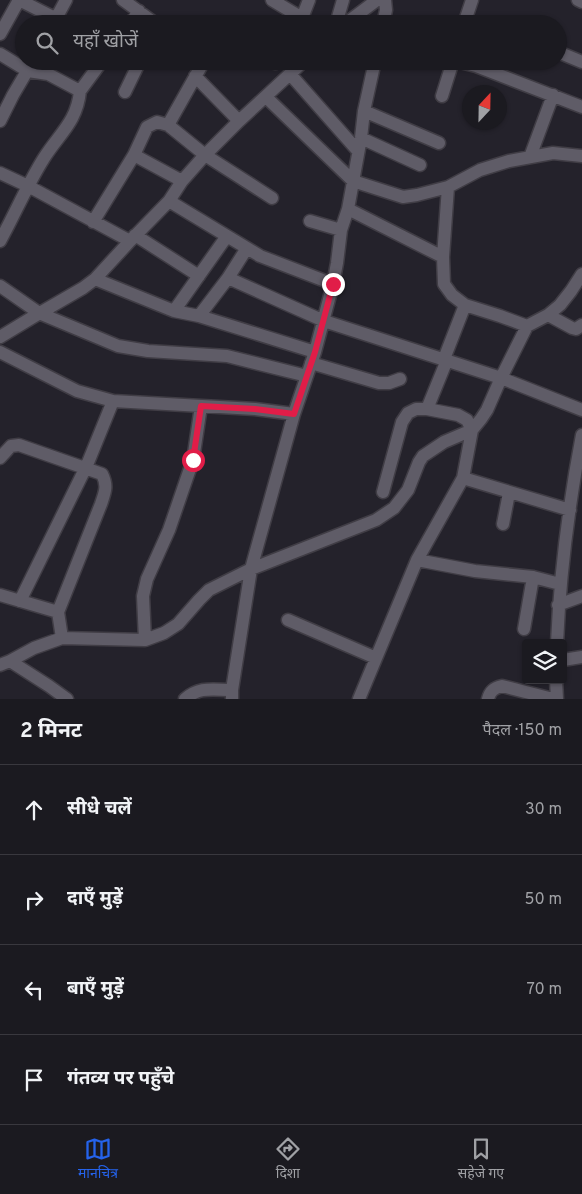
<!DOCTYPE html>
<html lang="hi">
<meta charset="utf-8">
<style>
:root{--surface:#1b1a20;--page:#28272d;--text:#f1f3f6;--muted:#a0a1a5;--line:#39383e;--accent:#2563eb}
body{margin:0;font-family:Overpass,"Noto Sans Devanagari",sans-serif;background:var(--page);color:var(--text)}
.controls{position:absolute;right:15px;bottom:15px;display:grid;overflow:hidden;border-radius:5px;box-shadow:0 1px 4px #0004}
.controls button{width:45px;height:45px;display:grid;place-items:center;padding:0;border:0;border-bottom:1px solid var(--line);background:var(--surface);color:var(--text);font:25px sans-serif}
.compass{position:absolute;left:462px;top:85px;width:45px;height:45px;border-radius:50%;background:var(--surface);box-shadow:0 1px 4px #0004;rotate:22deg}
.stop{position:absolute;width:15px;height:15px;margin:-11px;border:4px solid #e11d48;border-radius:50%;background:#fff}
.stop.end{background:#e11d48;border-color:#fff;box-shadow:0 1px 5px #0008}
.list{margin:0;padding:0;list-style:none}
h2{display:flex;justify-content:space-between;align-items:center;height:65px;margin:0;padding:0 20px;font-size:21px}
h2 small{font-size:16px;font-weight:400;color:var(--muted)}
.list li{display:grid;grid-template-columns:32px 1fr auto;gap:15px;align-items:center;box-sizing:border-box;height:90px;padding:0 20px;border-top:1px solid var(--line)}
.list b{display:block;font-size:19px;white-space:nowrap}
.list em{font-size:16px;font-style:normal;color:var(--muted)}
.icon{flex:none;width:28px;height:28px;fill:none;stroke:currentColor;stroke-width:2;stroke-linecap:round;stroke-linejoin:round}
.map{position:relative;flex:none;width:582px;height:699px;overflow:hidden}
.search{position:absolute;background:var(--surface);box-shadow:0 1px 4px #0004;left:15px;right:15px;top:15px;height:55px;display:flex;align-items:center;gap:12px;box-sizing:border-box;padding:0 18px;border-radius:28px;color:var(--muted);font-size:19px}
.sheet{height:425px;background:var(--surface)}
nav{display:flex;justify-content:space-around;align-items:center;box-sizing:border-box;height:70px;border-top:1px solid var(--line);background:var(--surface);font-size:14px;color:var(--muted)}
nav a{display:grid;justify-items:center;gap:2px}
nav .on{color:var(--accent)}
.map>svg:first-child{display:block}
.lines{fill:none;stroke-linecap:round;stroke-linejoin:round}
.minor-casing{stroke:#403d45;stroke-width:15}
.minor{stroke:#5f5c67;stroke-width:12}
.route{stroke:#e11d48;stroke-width:6}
</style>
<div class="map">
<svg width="582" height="699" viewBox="0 0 582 699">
<rect width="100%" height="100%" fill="#24222b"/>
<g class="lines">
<g class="minor-casing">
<path id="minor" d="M 19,0 L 55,18
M 123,0 L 156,24
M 272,0 L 302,18 L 309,24
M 578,0 L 582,2
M 302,18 L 309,0
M 53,24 L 66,0
M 130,24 L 139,11
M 336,24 L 343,0
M 345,24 L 377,0
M 383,24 L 386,10 L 385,0
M 464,24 L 472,0
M 0,34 L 19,0
M 558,52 L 582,62
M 0,54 L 28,71 L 48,74 L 80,91 C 77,122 59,134 44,158 C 27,185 15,214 0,241
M 204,61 L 168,125 L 205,155 L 272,198
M 263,61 L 276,63 L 280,61
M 456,61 L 476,66 L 582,107
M 290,74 L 358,151
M 195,76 L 239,121
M 80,91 L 102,61
M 125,92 L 140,61
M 442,96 L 453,61
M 266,97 L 353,181 L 403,197 L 417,195 L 448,187 L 480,170 L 509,161 L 553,153 L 582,156
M 364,111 L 439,143
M 0,121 L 13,95 L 33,61
M 361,138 L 420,165
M 134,155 L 182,181
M 530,157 L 553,95
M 0,173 L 28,186 L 130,241
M 448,187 L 443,257 L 444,284 L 452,295 L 465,305 L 500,316 L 527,326
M 169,201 L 260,256 L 333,284
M 348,209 L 443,257
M 310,221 L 341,230
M 93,222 L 134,155 L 147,127 L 157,122 L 168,125
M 135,235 L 199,276
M 228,278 L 324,321 L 501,378 L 582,410
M 95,279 L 174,311 L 199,316 L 315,352
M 0,286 L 39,313 L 118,346 L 148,351 L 227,356 L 307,376
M 174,311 L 227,236
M 548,315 L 572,328 L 576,329 L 582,325
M 199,316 L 228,278 L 247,248
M 0,337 L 33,317 L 83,288 L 95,279 L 130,241 L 169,201 L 182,181 L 205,155 L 239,121 L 304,61
M 0,352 L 77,391 L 113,401 L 255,409 L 294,414
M 444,359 L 465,305
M 311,363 L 379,383 L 389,383 L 400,379
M 427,409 L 447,360
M 0,458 L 11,446 L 19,445 L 102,474 C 108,486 105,492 101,504 L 58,612 L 62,638
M 463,478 L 570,510
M 503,524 L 509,493
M 417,560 L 475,571 L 533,577 L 560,584
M 0,595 L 58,612
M 20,601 L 87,465 L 113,401
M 558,605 L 582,596
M 288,620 L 376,658
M 524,629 L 533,577
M 145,640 L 143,596 L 147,579 L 169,530 L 193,460 L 201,406
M 557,643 C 560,573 569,503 582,435
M 563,660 L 582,657
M 10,661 L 49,686 L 67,699
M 0,665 L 10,661 L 34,648 L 62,638 L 145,640 L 164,633 L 178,624 L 199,600 L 209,590 L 251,569 L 376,520 L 394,508 L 408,490 L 419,462 L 423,456 L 444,442 L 472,430 L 481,419 L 487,410 L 501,378 L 527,326 L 548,315 L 560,305 L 571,291 L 582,274
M 556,680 L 557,699
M 185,699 C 200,686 213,690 232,690
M 232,699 L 232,690 L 251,569 L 294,414 L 315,352 L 333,284 L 337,263 L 341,230 L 348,209 L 361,138 L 364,111 L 375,61
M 359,699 L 417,560 L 463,478 L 472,430 L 467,420 L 458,415 L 427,409 L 416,409 L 408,413 L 402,422 L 383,492
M 488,699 C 490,691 494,688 502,686 L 553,699"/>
</g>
<use href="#minor" class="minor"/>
</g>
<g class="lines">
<path class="route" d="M 193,460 L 201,406 L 255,409 L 294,414 L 315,352 L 333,284"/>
</g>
</svg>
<div class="controls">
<button><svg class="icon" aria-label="layers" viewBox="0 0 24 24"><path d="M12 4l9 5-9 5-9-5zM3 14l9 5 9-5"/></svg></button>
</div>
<svg class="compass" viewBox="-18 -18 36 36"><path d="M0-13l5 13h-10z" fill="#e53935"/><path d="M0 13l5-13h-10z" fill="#a0a1a5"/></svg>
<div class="stop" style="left:193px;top:460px"></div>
<div class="stop end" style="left:333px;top:284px"></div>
<div class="search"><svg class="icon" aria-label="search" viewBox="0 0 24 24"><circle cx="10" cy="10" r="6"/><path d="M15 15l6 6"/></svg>यहाँ खोजें</div>
</div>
<section class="sheet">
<h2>2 मिनट<small>पैदल · 150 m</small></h2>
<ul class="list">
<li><svg class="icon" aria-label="ahead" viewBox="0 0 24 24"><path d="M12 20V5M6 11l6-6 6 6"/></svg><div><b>सीधे चलें</b></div><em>30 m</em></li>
<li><svg class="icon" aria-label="right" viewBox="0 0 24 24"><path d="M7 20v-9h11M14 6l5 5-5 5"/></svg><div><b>दाएँ मुड़ें</b></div><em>50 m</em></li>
<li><svg class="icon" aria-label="left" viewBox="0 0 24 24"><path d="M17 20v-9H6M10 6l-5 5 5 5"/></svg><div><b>बाएँ मुड़ें</b></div><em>70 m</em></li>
<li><svg class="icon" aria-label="arrive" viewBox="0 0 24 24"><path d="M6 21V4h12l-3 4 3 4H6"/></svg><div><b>गंतव्य पर पहुँचे</b></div></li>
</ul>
</section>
<nav>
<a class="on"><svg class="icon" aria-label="map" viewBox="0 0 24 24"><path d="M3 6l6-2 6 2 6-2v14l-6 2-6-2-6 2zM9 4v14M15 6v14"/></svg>मानचित्र</a>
<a><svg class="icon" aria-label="directions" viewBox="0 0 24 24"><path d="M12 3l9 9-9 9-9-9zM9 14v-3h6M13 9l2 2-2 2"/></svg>दिशा</a>
<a><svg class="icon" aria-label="saved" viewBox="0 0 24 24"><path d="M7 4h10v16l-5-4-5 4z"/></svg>सहेजे गए</a>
</nav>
